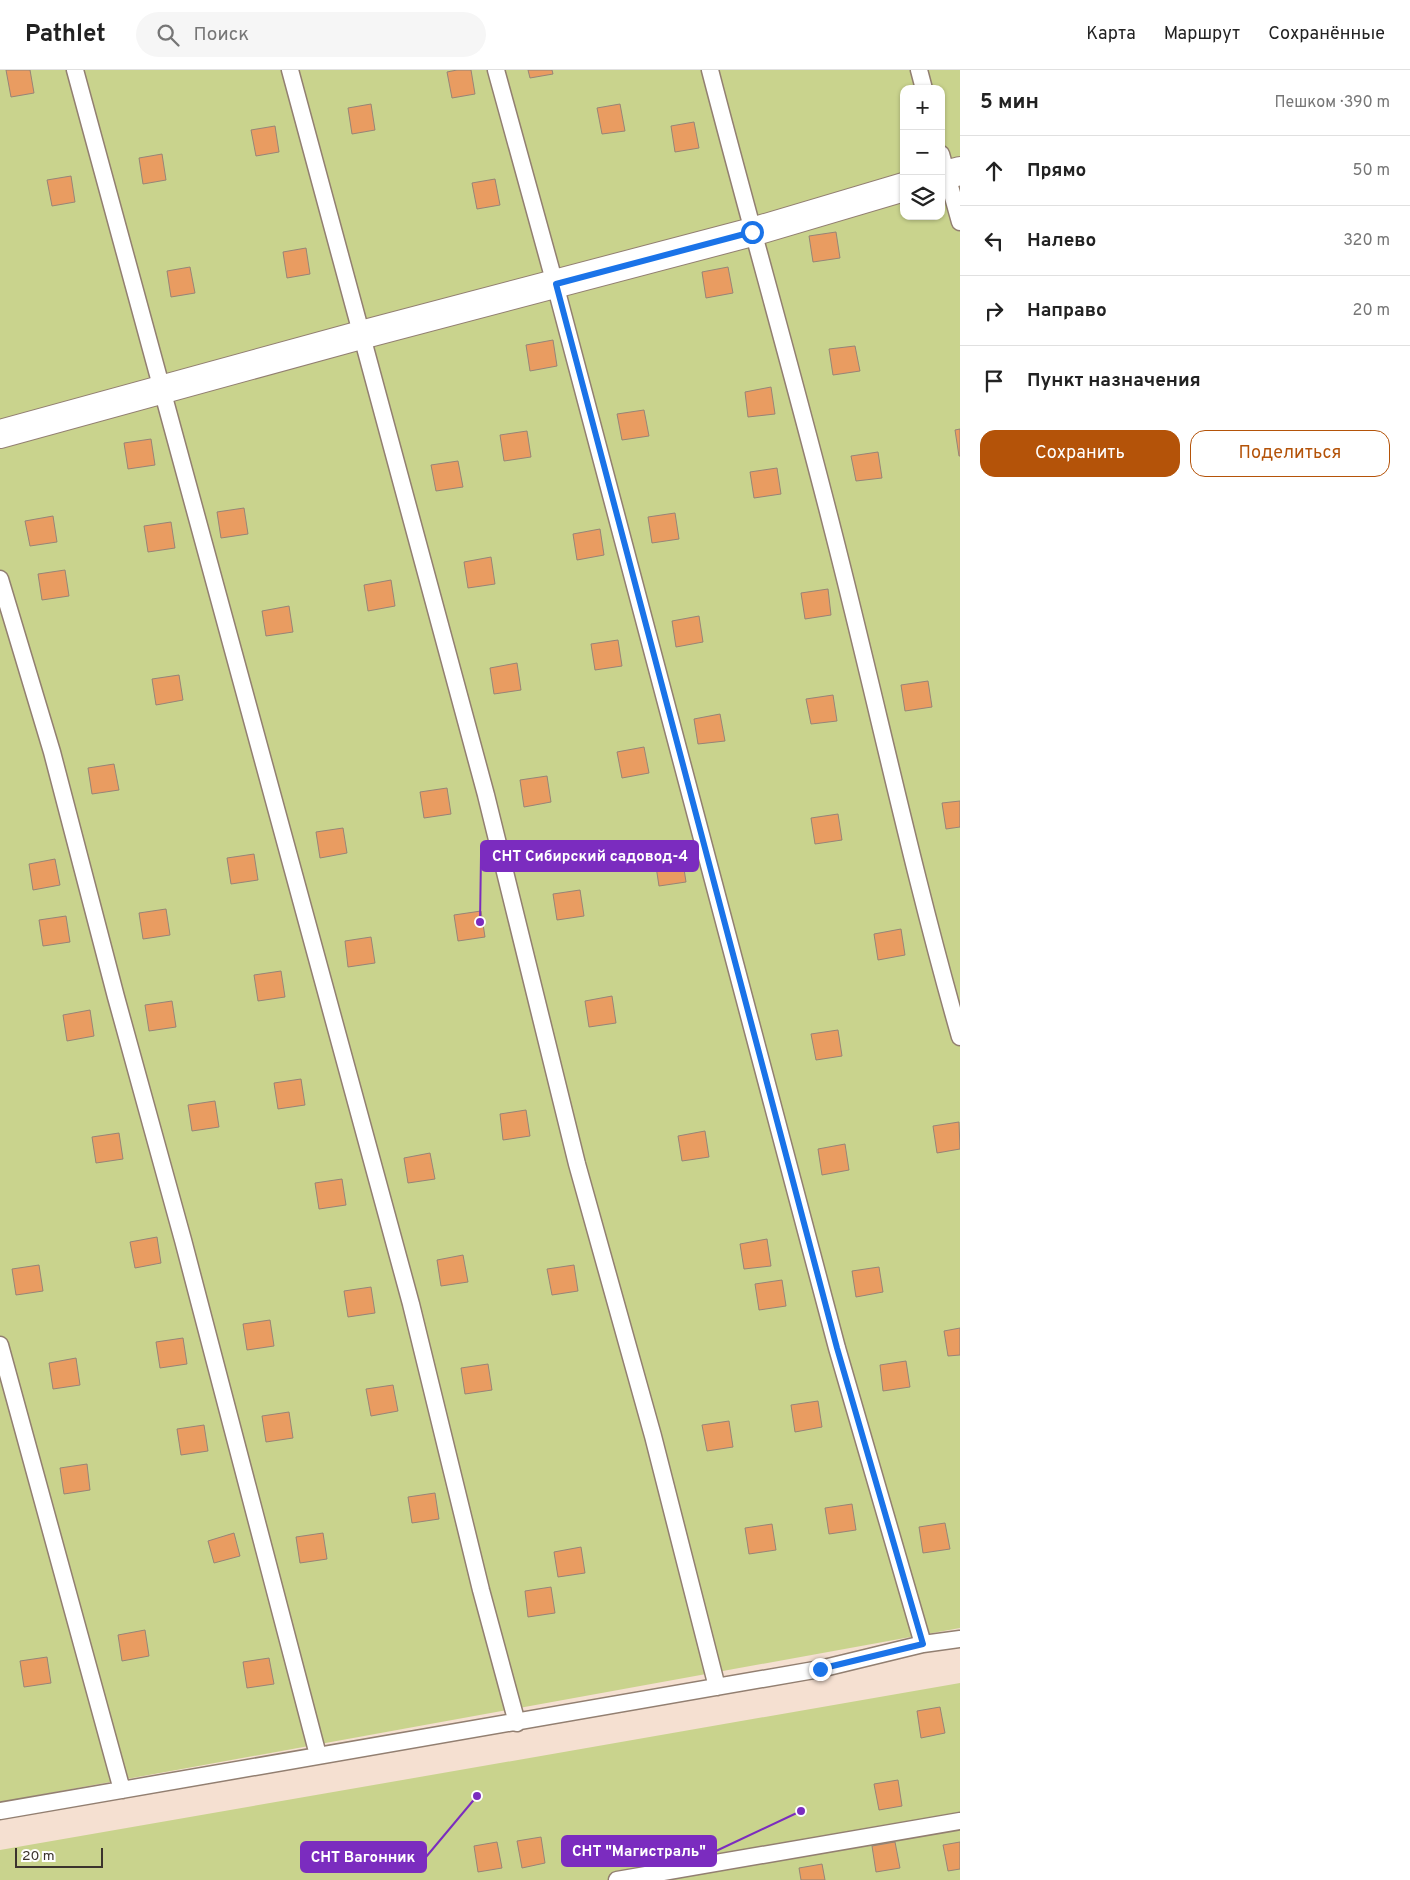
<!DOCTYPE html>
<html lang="ru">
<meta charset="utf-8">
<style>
:root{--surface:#fff;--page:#f6f6f6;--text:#222;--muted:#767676;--line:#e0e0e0;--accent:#b45309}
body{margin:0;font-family:Overpass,sans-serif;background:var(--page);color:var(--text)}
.controls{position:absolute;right:15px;top:15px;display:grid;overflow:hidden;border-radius:10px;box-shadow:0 1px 4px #0004}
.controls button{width:45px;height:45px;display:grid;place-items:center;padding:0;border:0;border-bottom:1px solid var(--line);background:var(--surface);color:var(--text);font:25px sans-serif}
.scale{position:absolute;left:15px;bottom:12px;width:88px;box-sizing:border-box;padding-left:5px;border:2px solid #3b332d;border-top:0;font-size:14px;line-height:18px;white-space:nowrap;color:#3b332d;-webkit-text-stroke:4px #fff;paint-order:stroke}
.stop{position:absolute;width:15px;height:15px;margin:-11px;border:4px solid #1a73e8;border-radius:50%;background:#fff}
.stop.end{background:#1a73e8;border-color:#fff;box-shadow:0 1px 5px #0008}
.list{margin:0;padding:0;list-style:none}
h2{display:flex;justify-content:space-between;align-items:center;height:65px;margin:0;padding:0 20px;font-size:21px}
h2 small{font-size:16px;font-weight:400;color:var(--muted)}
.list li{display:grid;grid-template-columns:32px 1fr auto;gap:15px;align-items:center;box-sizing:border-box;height:70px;padding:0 20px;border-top:1px solid var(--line)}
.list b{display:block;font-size:19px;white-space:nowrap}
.list em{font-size:16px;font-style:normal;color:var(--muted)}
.actions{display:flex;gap:10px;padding:15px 20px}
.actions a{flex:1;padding:11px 0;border:1px solid var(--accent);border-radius:15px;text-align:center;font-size:18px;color:var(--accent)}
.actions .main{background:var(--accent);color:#fff}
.icon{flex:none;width:28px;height:28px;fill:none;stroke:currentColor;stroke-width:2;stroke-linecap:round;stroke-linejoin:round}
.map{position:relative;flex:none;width:960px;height:1810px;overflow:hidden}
header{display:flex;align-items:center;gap:30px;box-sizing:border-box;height:70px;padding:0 25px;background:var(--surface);border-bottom:1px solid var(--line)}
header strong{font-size:24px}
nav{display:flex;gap:28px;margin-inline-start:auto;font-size:18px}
.search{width:350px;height:45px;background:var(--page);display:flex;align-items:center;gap:12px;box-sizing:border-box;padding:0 18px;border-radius:28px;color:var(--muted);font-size:19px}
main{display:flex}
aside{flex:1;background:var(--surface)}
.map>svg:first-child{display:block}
.green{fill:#c9d38d;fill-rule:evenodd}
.building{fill:#e99c61;stroke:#978477}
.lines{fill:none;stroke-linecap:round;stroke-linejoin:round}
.lane-casing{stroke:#927f71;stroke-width:19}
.street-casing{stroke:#927f71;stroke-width:30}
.lane{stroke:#fff;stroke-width:16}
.street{stroke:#fff;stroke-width:28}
.route{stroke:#1a73e8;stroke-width:6}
.leader{fill:none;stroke:#7b2cbf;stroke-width:2}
.callout-dot{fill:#7b2cbf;stroke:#fff;stroke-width:2}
.callout{fill:#7b2cbf;stroke:#7b2cbf;stroke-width:2}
.callout-label{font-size:15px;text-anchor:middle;font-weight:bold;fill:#fff}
</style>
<header>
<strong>Pathlet</strong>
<div class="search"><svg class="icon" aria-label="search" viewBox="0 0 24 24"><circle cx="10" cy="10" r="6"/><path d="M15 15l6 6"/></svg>Поиск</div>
<nav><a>Карта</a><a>Маршрут</a><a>Сохранённые</a></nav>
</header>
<main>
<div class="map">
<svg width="960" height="1810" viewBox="0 0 960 1810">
<rect width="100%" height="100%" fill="#f5e0d1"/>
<path class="green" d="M 0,0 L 960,0 L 960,1558 L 0,1732 ZM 904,19 L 941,19 L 941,146 L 904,146 Z
M 960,1613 L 960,1810 L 0,1810 L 0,1780 Z"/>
<path class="building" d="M 6,0 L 30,0 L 34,23 L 11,27 Z
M 457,0 L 471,0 L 475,24 L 452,28 L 447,2 Z
M 528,0 L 552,0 L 553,4 L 530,8 Z
M 371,34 L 375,60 L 352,64 L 348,38 Z
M 620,34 L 625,61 L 602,64 L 597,38 Z
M 694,52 L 699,78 L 675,82 L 671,56 Z
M 275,56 L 279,82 L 256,86 L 251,60 Z
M 162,84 L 166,110 L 143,114 L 139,88 Z
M 71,106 L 75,132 L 52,136 L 47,110 Z
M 495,109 L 500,135 L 477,139 L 472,113 Z
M 836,162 L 840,188 L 813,192 L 809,166 Z
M 306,178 L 310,204 L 287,208 L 283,182 Z
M 190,197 L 195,223 L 171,227 L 167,201 Z
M 728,197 L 733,223 L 706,228 L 702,202 Z
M 553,270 L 557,296 L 530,301 L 526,275 Z
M 855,276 L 860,301 L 833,305 L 829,279 Z
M 771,317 L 775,344 L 748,347 L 745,322 Z
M 644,340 L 649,366 L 622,370 L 617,344 Z
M 960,359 L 960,386 L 959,386 L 955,360 Z
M 527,361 L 531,387 L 504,391 L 500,365 Z
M 151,369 L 155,395 L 128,399 L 124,373 Z
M 878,382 L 882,408 L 856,411 L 851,386 Z
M 458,391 L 463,417 L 436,421 L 431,395 Z
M 777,398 L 781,424 L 754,428 L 750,402 Z
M 244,438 L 248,464 L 221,468 L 217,442 Z
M 675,443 L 679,469 L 652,473 L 648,447 Z
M 53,446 L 57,472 L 30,476 L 25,451 Z
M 171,452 L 175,478 L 148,482 L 144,456 Z
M 600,459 L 604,485 L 577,490 L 573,464 Z
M 491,487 L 495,514 L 468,518 L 464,492 Z
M 65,500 L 69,526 L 42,530 L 38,504 Z
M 391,510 L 395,536 L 368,541 L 364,515 Z
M 828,519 L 831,545 L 805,549 L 801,523 Z
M 289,536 L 293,562 L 266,566 L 262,541 Z
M 699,546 L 703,572 L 676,577 L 672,551 Z
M 618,570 L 622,596 L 595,600 L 591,574 Z
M 517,593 L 521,620 L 494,624 L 490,598 Z
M 179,605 L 183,630 L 156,635 L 152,609 Z
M 928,611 L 932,637 L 905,641 L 901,615 Z
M 833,625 L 837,651 L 811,654 L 806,629 Z
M 720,644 L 725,671 L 698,674 L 694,649 Z
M 644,677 L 649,703 L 622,708 L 617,682 Z
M 114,694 L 119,720 L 92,724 L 88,698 Z
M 547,706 L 551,732 L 524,737 L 520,710 Z
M 447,718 L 451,744 L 424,748 L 420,722 Z
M 960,731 L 960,757 L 946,759 L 942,733 Z
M 838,744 L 842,770 L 815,774 L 811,748 Z
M 343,758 L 347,783 L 320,788 L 316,762 Z
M 254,784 L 258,810 L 231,814 L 227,788 Z
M 682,786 L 686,812 L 659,816 L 655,790 Z
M 55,789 L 60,815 L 33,820 L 29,794 Z
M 580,820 L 584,846 L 557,850 L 553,824 Z
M 166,839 L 170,865 L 143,869 L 139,843 Z
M 481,841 L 485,867 L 458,871 L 454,845 Z
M 66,846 L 70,872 L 43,876 L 39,850 Z
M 901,859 L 905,885 L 878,890 L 874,864 Z
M 371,867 L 375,893 L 348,897 L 345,871 Z
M 281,901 L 285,927 L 258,931 L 254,905 Z
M 612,926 L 616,953 L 589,957 L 585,931 Z
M 172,931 L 176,957 L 149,961 L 145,935 Z
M 90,940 L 94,966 L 67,971 L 63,945 Z
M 838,960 L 842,986 L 816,990 L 811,964 Z
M 301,1009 L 305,1035 L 278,1039 L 274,1013 Z
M 215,1031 L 219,1057 L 192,1061 L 188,1035 Z
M 526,1040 L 530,1066 L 503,1070 L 500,1044 Z
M 959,1052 L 960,1079 L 937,1083 L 933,1056 Z
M 705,1061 L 709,1087 L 682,1091 L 678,1066 Z
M 119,1063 L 123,1089 L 96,1093 L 92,1067 Z
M 845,1074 L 849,1100 L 822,1105 L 818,1079 Z
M 430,1083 L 435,1109 L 408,1113 L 404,1088 Z
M 342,1109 L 346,1135 L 319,1139 L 315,1113 Z
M 157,1167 L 161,1193 L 135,1198 L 130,1172 Z
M 767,1169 L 771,1196 L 744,1199 L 740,1174 Z
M 463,1185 L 468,1212 L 441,1216 L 437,1190 Z
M 39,1195 L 43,1221 L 16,1225 L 12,1199 Z
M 574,1195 L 578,1221 L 552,1225 L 547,1199 Z
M 879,1197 L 883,1222 L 856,1227 L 852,1201 Z
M 782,1210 L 786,1236 L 759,1240 L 755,1214 Z
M 371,1217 L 375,1243 L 348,1247 L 344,1221 Z
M 270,1250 L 274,1276 L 247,1280 L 243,1254 Z
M 960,1258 L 960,1285 L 948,1286 L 944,1261 Z
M 183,1268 L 187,1294 L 160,1298 L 156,1272 Z
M 76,1288 L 80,1315 L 53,1319 L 49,1293 Z
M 906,1291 L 910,1317 L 883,1321 L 880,1295 Z
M 488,1294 L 492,1320 L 465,1324 L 461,1298 Z
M 393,1315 L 398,1341 L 371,1346 L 366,1319 Z
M 818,1331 L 822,1357 L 795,1362 L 791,1335 Z
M 289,1342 L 293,1368 L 266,1372 L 262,1346 Z
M 729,1351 L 733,1377 L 707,1381 L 702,1355 Z
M 204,1355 L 208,1381 L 181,1385 L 177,1359 Z
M 87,1394 L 90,1420 L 64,1424 L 60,1398 Z
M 435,1423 L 439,1449 L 412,1453 L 408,1427 Z
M 852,1434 L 856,1460 L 829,1464 L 825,1438 Z
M 945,1453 L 950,1479 L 923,1483 L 919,1457 Z
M 772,1454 L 776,1480 L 749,1484 L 745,1458 Z
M 234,1463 L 240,1486 L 214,1493 L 208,1471 Z
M 323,1463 L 327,1489 L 300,1493 L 296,1467 Z
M 581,1477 L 585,1503 L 558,1507 L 554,1482 Z
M 551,1517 L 555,1543 L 528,1547 L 525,1521 Z
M 145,1560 L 149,1586 L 122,1591 L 118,1565 Z
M 47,1587 L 51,1613 L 24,1617 L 20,1591 Z
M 269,1588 L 274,1614 L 247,1618 L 243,1592 Z
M 940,1637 L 945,1663 L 921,1668 L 917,1641 Z
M 898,1710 L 902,1736 L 879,1740 L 874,1714 Z
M 541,1767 L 545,1793 L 522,1798 L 517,1771 Z
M 497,1772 L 502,1798 L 478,1802 L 474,1776 Z
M 895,1772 L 900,1798 L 876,1802 L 872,1776 Z
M 960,1772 L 960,1799 L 948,1801 L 943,1775 Z
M 822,1794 L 825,1810 L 801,1810 L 799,1798 Z"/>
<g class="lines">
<g class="lane-casing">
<path id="lane" d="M 75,0 L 411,1234 L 481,1520 L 517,1653
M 290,0 L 486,725 L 577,1094 L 653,1366 L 717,1617
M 496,0 L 555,214 L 837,1278 L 923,1574
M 710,0 C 750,154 794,307 833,461 C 876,629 912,800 960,967
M 919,0 L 924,19
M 941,84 L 960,152
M 0,509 L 52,682 L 116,927 L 183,1170 L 318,1685
M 0,1275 L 122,1720
M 0,1741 L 820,1599 L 923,1574 L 960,1569
M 617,1810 L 960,1751"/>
</g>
<g class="street-casing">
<path id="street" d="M 941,106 L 960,101
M 0,364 L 361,265 L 752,162 L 904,117"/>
</g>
<use href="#lane" class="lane"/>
<use href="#street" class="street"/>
</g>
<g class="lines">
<path class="route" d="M 752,162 L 556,214 L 837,1278 L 923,1574 L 820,1599"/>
</g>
<path class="leader" d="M480 852L481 786M801 1741L716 1781M477 1726L426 1787"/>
<g class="callout-dot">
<circle cx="480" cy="852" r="5"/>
<circle cx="801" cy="1741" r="5"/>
<circle cx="477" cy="1726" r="5"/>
</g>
<g class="callout">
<rect x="481" y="771" width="217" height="30" rx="5"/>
<rect x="562" y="1766" width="154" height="30" rx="5"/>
<rect x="301" y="1772" width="125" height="30" rx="5"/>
</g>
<g class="callout-label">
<text x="590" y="791">СНТ Сибирский садовод-4</text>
<text x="639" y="1786">СНТ "Магистраль"</text>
<text x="363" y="1792">СНТ Вагонник</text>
</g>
</svg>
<div class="controls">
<button>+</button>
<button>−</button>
<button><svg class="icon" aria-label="layers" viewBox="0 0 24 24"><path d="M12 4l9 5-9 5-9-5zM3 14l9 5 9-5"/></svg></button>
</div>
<div class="scale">20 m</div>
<div class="stop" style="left:752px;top:162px"></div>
<div class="stop end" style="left:820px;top:1599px"></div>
</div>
<aside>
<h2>5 мин<small>Пешком · 390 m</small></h2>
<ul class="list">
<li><svg class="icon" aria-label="ahead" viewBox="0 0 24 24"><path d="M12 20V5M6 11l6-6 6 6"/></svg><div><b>Прямо</b></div><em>50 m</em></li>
<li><svg class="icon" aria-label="left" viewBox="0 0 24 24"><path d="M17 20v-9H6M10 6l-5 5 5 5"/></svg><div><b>Налево</b></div><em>320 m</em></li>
<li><svg class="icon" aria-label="right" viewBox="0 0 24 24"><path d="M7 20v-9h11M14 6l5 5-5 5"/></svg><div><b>Направо</b></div><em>20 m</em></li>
<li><svg class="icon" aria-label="arrive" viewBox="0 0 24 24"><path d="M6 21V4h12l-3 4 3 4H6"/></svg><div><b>Пункт назначения</b></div></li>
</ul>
<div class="actions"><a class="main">Сохранить</a><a>Поделиться</a></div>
</aside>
</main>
